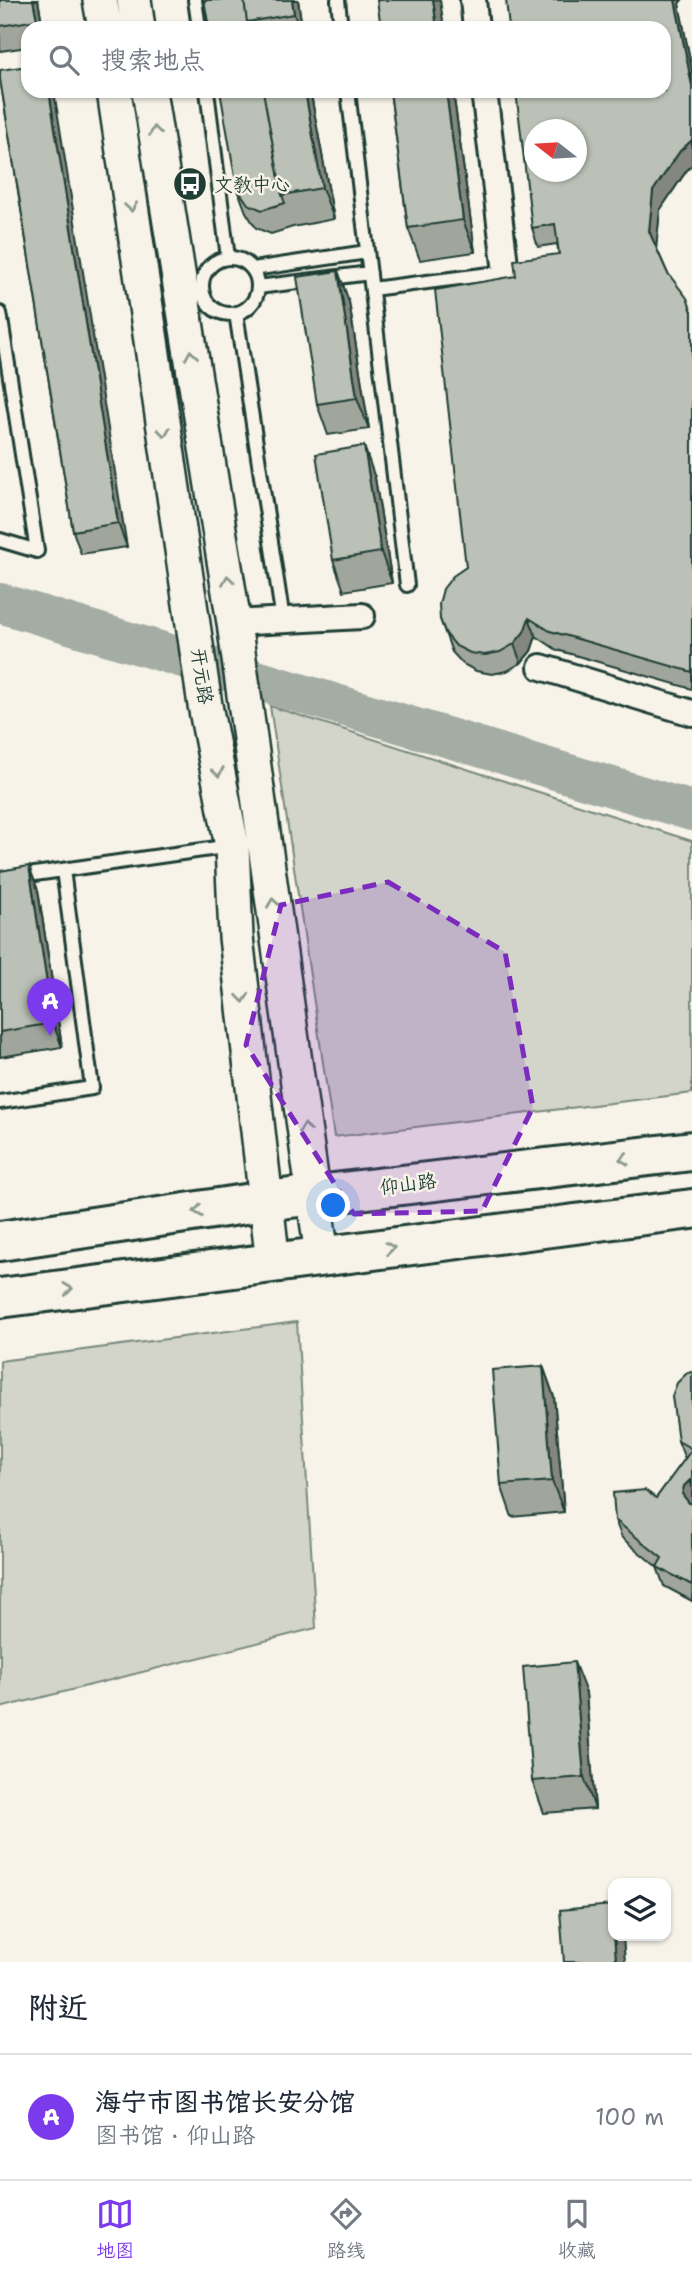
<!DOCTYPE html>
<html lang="zh">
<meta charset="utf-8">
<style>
:root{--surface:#fff;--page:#f6f6f7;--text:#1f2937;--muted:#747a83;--line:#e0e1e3;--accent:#7c3aed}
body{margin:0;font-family:"Shantell Sans","LXGW WenKai TC",sans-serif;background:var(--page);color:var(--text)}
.controls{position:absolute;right:21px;bottom:21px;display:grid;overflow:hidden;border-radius:14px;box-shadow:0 2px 5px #0004}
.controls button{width:63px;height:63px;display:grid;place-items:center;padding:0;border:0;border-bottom:2px solid var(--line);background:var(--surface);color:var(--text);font:35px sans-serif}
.compass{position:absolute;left:524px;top:119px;width:63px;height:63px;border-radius:50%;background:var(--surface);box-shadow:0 2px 5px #0004;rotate:287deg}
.you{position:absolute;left:334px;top:1206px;width:24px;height:24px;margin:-18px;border:5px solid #fff;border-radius:50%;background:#1a73e8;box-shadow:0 0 0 10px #1a73e833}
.badge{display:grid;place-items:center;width:46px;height:46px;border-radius:50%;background:var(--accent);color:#fff;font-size:23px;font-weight:700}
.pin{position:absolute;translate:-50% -58px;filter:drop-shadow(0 2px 4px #0008)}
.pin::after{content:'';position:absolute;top:37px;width:24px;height:21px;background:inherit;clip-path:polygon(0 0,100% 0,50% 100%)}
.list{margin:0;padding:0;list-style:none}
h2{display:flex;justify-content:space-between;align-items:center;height:91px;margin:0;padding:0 28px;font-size:30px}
h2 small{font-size:23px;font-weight:400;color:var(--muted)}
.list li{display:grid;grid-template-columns:46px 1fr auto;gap:21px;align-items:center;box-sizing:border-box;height:126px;padding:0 28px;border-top:2px solid var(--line)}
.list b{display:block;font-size:26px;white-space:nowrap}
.list p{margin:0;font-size:23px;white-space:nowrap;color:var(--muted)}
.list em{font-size:23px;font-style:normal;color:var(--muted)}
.icon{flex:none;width:38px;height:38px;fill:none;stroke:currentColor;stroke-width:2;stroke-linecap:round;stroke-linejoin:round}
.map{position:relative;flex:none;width:692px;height:1962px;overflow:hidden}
.search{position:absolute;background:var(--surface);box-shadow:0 2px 5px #0004;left:21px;right:21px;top:21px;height:77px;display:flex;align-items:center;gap:18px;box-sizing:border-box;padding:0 24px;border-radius:21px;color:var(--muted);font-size:26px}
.sheet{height:217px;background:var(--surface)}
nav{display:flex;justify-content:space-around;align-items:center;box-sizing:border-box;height:98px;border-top:2px solid var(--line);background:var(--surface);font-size:19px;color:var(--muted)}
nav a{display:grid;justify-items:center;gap:4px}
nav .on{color:var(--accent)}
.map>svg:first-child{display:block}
.green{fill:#d3d5ca;stroke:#79897f;stroke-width:2}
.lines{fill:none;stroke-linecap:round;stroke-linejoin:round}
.river{stroke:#a4ada3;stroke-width:40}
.service-casing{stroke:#1f3d34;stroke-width:18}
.minor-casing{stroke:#1f3d34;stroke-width:30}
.secondary-casing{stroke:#1f3d34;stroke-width:38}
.primary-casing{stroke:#1f3d34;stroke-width:44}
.service{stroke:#f7f3e8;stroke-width:12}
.minor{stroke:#f7f3e8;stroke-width:24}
.secondary{stroke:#f7f3e8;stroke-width:33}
.primary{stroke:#f7f3e8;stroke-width:38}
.wall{fill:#a1a69d;stroke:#1f3d34;stroke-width:2}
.shaded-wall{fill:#83877f;stroke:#1f3d34;stroke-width:2}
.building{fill:#bbc1b6;stroke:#1f3d34;stroke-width:2;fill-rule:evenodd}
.oneway{stroke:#8b988e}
.marked{fill:#7b2cbf;fill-opacity:0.2;stroke:#7b2cbf;stroke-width:5;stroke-dasharray:14 9;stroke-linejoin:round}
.labels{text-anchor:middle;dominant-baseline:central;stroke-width:5;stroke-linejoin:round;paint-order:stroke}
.poi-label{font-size:19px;fill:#1f3d34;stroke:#f7f3e8;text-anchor:start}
.street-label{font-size:19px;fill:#1f3d34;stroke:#f7f3e8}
</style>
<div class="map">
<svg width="692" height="1962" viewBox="0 0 692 1962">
<rect width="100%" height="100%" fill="#f7f3e8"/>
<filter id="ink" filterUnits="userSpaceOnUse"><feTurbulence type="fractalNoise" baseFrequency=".0143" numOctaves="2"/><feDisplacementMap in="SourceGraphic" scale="14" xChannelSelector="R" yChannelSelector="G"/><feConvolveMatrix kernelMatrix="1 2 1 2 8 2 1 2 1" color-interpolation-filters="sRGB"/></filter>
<g filter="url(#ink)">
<path class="green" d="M 270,706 L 692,841 L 692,1093 L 334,1137 Z
M 297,1322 L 316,1628 L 0,1708 L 0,1361 Z"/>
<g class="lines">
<path class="river" d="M 0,603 L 692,811"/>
<g class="service-casing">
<path id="service" d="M 195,0 L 199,28
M 338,0 L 341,28
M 207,91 L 228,258
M 348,91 L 407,585
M202 286a28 28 0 1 1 56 0a28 28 0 1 1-56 0Z
M 253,269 L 367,252
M 258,287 L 370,273
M 372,289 L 506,272
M 0,313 L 37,551 L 0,540
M 236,313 L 283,620
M 55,871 L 231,846
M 0,879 L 63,870 L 92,1088 L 0,1102"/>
</g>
<g class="minor-casing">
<path id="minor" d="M 473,0 L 476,28
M 484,91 L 506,272
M 234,623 L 362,616
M 541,667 L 692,713"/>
</g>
<g class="secondary-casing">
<path id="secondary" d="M 100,0 L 105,28
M 134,0 L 138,28
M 114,91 L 205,705 L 232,846 L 236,937 L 273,1263
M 149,91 L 234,623 L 322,1256"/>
</g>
<g class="primary-casing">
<path id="primary" d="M 0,1241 L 265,1201 L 692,1151
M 0,1298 L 692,1209"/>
</g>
<use href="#service" class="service"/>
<use href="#minor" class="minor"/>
<use href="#secondary" class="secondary"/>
<use href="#primary" class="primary"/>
</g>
<path class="wall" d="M 0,0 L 38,0 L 43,28 L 28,28 L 28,47 L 0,51 Z
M 298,0 L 302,28 L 209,28 Z
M 679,4 L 692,70 L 692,165 L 687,170 L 660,210 L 656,247 L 667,272 L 692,311 L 692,689 L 557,650 L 536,636 L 531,651 L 521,663 L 507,671 L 492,674 L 476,671 L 463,664 L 452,652 L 440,619 L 466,567 L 516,276 L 559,254 L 557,244 L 538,247 L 532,228 Z
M 0,79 L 127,547 L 81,554 L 73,531 Z
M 390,91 L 453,91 L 475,252 L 420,260 L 408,228 Z
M 311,95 L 334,219 L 293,227 L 271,234 L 256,228 L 246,212 L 237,188 Z
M 338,271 L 349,302 L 369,429 L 328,435 L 317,404 Z
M 375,478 L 392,583 L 344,591 L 333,560 Z
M 0,871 L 38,890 L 62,1047 L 0,1057 Z
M 543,1366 L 554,1397 L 564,1512 L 512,1517 L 501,1485 Z
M 692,1372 L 692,1601 L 664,1586 L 657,1567 L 622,1538 L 615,1520 L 656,1498 L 685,1459 L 678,1441 Z
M 586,1693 L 595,1809 L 544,1813 L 532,1781 Z"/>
<path class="shaded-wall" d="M 33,0 L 38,0 L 43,28 L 39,28 L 37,20 Z
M 292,0 L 298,0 L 302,28 L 299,28 L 294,14 Z
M 433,0 L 440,0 L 444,28 L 437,28 Z
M 675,0 L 682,0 L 679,4 L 692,70 L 692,86 Z
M 49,91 L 54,91 L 127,547 L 118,523 Z
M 305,91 L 310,91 L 311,95 L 334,219 L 322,188 Z
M 446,91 L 453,91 L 475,252 L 463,220 Z
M 692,140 L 692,165 L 687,170 L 660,210 L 656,249 L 649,231 L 653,191 L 680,151 Z
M 338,271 L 349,302 L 369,429 L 357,398 Z
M 364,446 L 375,478 L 392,583 L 381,552 Z
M 529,618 L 536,636 L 531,651 L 521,663 L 514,644 Z
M 29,866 L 38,890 L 62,1047 L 53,1023 Z
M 543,1366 L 554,1397 L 564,1512 L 552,1481 Z
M 690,1480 L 692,1486 L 692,1503 L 690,1505 L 682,1494 L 684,1486 Z
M 574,1662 L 586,1693 L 595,1809 L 584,1777 Z
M 614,1936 L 623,1936 L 625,1962 L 616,1962 Z"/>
<path class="building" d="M 0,0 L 33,0 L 37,20 L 0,26 Z
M 204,0 L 244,0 L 247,22 L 249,28 L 209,28 Z
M 244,0 L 292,0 L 294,14 L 247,22 Z
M 377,0 L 433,0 L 437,28 L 381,28 Z
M 506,0 L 675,0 L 692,86 L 692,140 L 680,151 L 653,191 L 649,231 L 667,272 L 687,298 L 692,312 L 692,672 L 550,631 L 529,618 L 524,632 L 514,644 L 500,652 L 485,655 L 470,653 L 456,646 L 446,634 L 440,619 L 439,604 L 443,589 L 453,576 L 466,567 L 435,290 L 516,276 L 514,260 L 559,254 L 555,224 L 532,228 L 516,91 L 664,91 L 664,28 L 509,28 ZM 535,130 L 577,130 L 577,172 L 535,172 Z
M 28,66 L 28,91 L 49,91 L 118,523 L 73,531 L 0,79 L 0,70 Z
M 220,91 L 263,91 L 282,195 L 285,203 L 262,210 L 248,204 L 237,188 Z
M 263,91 L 305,91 L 322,188 L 282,195 Z
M 390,91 L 446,91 L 463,220 L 408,228 Z
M 338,271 L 357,398 L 317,404 L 297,277 Z
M 364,446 L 381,552 L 333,560 L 316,454 Z
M 29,866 L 53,1023 L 0,1032 L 0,871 Z
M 543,1366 L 552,1481 L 501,1485 L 492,1370 Z
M 692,1372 L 692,1480 L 690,1480 L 684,1486 L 682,1494 L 689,1503 L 692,1503 L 692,1585 L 657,1567 L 662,1558 L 615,1520 L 613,1493 L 645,1490 L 656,1498 L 692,1449 L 678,1441 L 672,1396 L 677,1383 L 687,1373 Z
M 574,1662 L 584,1777 L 532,1781 L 523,1667 Z
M 612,1905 L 616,1962 L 564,1962 L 560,1910 Z"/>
<defs><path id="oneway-chevron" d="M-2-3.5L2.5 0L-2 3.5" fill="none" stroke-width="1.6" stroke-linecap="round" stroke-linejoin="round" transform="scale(1.75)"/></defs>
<g class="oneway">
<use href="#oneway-chevron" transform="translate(155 131) rotate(-99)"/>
<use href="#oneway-chevron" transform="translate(131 207) rotate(82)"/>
<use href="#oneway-chevron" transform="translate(191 355) rotate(-99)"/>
<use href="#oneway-chevron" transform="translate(164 432) rotate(82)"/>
<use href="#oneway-chevron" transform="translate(228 580) rotate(-99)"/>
<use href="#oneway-chevron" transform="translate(218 772) rotate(79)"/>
<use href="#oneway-chevron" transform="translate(273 903) rotate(-98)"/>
<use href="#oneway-chevron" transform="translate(243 998) rotate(84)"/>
<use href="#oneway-chevron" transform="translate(305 1128) rotate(-98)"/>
<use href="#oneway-chevron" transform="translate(624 1159) rotate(173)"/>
<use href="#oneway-chevron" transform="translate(198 1211) rotate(172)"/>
<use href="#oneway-chevron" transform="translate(390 1248) rotate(-7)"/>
<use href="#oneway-chevron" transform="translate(68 1289) rotate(-7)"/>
</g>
</g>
<path class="marked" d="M 388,882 L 505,952 L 533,1107 L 482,1211 L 354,1214 L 246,1045 L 281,905 Z"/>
<defs>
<g id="bus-disc" transform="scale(1.75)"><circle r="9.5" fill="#1f3d34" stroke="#f7f3e8"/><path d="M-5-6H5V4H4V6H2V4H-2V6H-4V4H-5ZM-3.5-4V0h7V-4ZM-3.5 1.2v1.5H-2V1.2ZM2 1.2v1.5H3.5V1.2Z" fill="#fff"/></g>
</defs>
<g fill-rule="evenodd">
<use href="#bus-disc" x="190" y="184"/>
</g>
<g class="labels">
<g class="poi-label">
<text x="214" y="184">文教中心</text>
</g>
<g class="street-label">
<text transform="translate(202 676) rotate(82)">开元路</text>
<text transform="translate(408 1184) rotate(-7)">仰山路</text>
</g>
</g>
</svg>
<div class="controls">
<button><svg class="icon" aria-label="layers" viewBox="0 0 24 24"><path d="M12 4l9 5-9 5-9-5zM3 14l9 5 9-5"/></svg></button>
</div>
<svg class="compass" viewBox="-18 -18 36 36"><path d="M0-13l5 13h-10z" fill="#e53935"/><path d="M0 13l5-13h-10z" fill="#747a83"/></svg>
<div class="you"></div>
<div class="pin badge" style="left:50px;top:1036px">A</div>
<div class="search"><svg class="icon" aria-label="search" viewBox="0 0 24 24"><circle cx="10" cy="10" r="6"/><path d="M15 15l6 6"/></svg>搜索地点</div>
</div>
<section class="sheet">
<h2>附近<small></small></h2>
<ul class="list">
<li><span class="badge">A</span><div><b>海宁市图书馆长安分馆</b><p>图书馆 · 仰山路</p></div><em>100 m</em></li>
</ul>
</section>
<nav>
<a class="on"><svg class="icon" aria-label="map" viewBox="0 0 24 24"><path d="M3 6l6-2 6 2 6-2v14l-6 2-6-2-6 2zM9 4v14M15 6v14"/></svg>地图</a>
<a><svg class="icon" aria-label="directions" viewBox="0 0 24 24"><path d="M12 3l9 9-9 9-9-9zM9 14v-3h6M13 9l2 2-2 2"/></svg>路线</a>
<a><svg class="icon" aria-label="saved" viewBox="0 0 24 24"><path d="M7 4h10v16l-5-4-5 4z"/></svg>收藏</a>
</nav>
